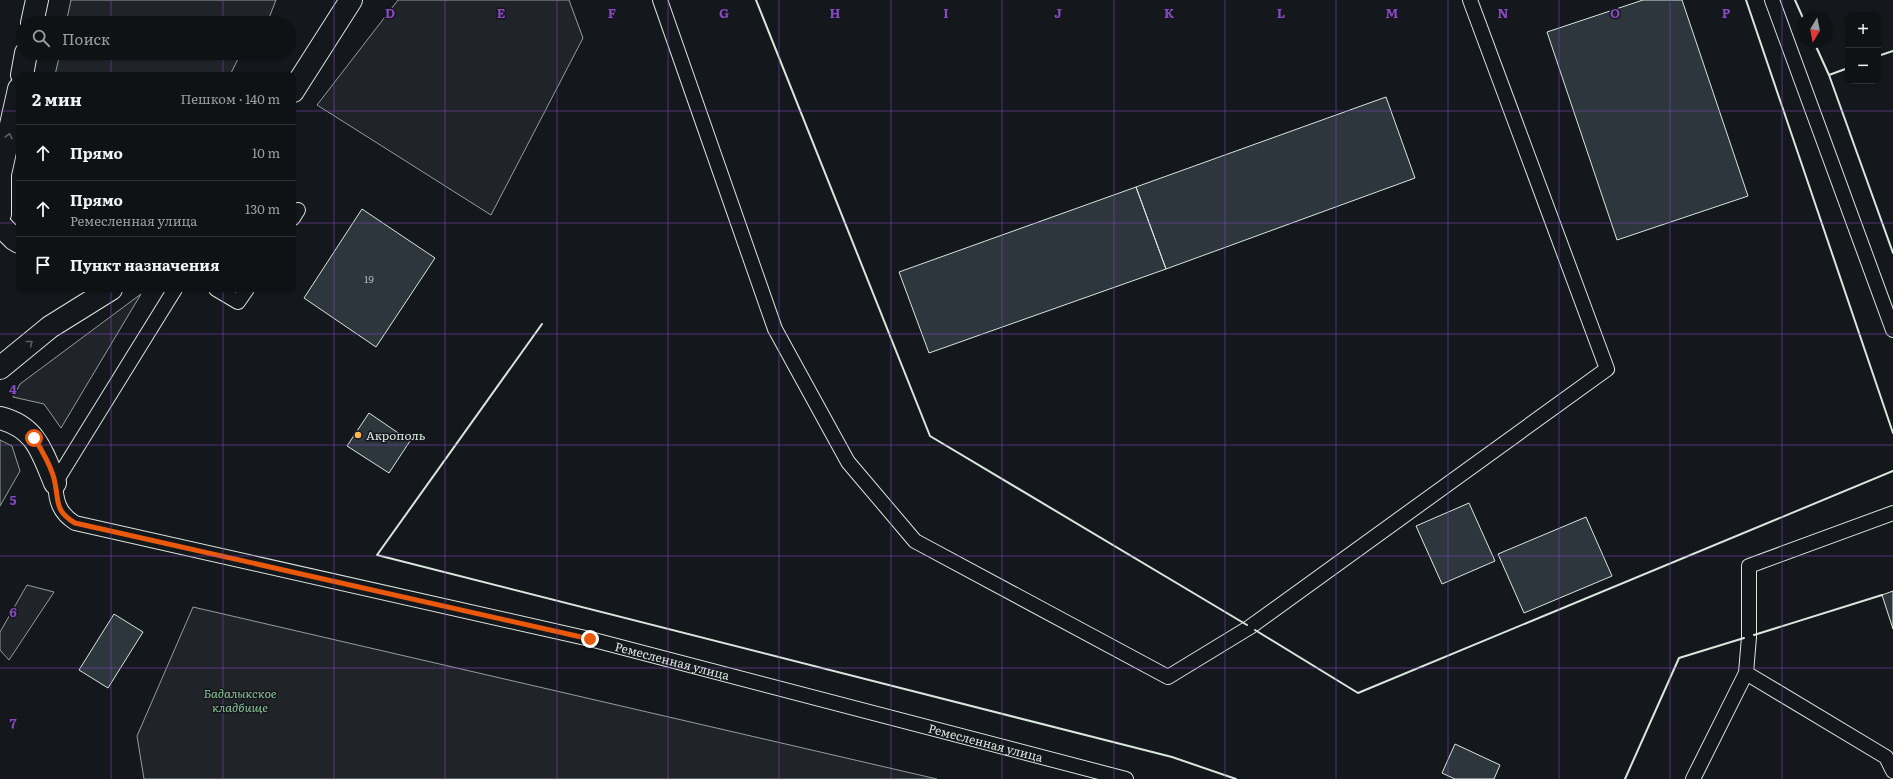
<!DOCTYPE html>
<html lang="ru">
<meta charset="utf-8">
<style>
:root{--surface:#0f1215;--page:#1d2022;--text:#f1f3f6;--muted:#9b9ea0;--line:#2f3234}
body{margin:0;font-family:Literata,serif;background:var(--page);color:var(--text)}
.controls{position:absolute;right:12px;top:12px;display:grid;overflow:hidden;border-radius:8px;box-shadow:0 1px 3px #0004}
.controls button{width:36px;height:36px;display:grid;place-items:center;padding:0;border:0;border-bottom:1px solid var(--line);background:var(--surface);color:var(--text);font:20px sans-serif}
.compass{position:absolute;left:1797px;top:12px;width:36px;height:36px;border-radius:50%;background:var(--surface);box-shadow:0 1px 3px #0004;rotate:190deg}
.stop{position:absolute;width:12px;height:12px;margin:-9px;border:3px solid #ea580c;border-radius:50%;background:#fff}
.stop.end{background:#ea580c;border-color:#fff;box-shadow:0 1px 4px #0008}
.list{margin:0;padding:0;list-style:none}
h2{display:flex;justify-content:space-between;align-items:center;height:52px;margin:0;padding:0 16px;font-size:17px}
h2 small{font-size:13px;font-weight:400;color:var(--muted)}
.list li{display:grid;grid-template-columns:26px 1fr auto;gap:12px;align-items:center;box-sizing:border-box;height:56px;padding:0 16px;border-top:1px solid var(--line)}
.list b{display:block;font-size:15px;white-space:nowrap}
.list p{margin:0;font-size:13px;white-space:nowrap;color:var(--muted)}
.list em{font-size:13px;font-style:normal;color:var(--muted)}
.icon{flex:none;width:22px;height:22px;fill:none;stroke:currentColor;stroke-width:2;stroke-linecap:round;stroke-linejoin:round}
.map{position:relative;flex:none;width:1893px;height:779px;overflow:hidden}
.search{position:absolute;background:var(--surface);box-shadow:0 1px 3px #0004;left:16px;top:16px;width:280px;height:44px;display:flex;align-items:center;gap:10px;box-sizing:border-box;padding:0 14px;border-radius:22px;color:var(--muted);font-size:15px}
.panel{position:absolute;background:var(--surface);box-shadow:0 1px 3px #0004;left:16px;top:72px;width:280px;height:220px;border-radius:8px}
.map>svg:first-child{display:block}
.green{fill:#202428;stroke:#939e99}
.building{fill:#2c363c;stroke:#d8e6dc}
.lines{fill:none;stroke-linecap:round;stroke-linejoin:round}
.service-casing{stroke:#d8e6dc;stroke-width:16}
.minor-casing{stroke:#d8e6dc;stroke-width:24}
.primary-casing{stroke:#d8e6dc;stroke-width:24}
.service{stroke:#14181c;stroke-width:14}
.minor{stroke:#14181c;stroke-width:22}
.primary{stroke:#14181c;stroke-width:22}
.wall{stroke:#d8e6dc;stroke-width:2}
.oneway{stroke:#59605f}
.route{stroke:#ea580c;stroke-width:5}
.grid{fill:none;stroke:#8948c3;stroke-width:1;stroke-opacity:0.55}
.poi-dot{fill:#ffb74d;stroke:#14181c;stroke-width:1.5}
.labels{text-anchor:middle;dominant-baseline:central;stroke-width:3;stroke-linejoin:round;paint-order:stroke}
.number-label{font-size:10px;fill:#adbab4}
.poi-label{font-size:12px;fill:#d8e6dc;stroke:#14181c;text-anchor:start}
.street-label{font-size:12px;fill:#d8e6dc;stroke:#14181c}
.park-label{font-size:12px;font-style:italic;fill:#8ac095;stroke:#14181c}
.grid-label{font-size:13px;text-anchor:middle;font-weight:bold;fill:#8948c3;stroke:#14181c;stroke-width:3;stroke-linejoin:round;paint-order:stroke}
</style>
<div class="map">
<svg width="1893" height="779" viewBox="0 0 1893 779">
<rect width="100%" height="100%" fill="#14181c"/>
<path class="green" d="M 71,0 L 276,0 L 267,23 L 66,23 Z
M 398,0 L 569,0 L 583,38 L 491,215 L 317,105 Z
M 60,53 L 241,53 L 230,75 L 55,75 Z
M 141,294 L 61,428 L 44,404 L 13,397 L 20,384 Z
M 0,440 L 12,446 L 20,471 L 0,506 Z
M 27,585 L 54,592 L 9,660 L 0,650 L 0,632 Z
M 193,607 L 937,779 L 144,779 L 137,736 Z"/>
<path class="building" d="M 1643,0 L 1682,0 L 1748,196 L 1617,240 L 1547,32 Z
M 1386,97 L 1415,178 L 1166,269 L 1136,187 Z
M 1136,187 L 1166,269 L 929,353 L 899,272 Z
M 362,209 L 435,258 L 376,347 L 304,298 Z
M 369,413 L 410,441 L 389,473 L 347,446 Z
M 1469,503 L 1495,561 L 1442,584 L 1416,526 Z
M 1586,517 L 1612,576 L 1524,613 L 1498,554 Z
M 1893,591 L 1893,629 L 1882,595 Z
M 114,614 L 143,632 L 108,688 L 79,670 Z
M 1455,744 L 1500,765 L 1494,779 L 1455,779 L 1442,773 Z"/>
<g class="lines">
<g class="service-casing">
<g id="service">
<path d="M 660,0 L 775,329 L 848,462 L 915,541 L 1168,677 L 1250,627 L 1607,369 L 1470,0"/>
<path d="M 1772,0 L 1893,330"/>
<path d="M 293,218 L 298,210"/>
<path id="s1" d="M 175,289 L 55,483 C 56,501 59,513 75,523 L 590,639 L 1126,779"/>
<path d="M 216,289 L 238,302 L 247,289"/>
<path d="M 1746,673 L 1886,757 L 1893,771"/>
<path d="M 1693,779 L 1746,673 L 1749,637 L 1749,566 L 1893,513"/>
</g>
</g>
<g class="minor-casing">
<path id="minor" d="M 0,418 C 36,427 42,452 55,483"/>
</g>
<g class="primary-casing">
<path id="primary" d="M 32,23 L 37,0
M 22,75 L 26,53
M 293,91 L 351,0
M 0,174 L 19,89
M 0,214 L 0,173
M 0,225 L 14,239 L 19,242
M 0,368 L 50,327 L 111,289"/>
</g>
<use href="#service" class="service"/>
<use href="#minor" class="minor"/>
<use href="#primary" class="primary"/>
<path class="wall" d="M 756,0 L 930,436 L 1247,625
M 1746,0 L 1893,433
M 1795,0 L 1803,18
M 1814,42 L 1829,75 L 1893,253
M 1878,56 L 1893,51
M 1829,75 L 1848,68
M 542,324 L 377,555 L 1172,757 L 1236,779
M 1255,630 L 1358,693 L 1893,471
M 1754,635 L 1882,595
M 1625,779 L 1679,658 L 1744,638"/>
</g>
<defs><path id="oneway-chevron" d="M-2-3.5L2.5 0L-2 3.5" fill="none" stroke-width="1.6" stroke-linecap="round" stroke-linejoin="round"/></defs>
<g class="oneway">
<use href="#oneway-chevron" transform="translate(9 136) rotate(-77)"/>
<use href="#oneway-chevron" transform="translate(30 343) rotate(-38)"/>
</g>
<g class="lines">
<path class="route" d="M 34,438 C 41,448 53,470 55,483 C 59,503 55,511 75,523 L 590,639"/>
</g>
<path class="grid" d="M 111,0 L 111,23M 223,0 L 223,23M 334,0 L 334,779M 445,0 L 445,779M 557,0 L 557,779M 668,0 L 668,779M 779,0 L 779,779M 891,0 L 891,779M 1002,0 L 1002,779M 1114,0 L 1114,779M 1225,0 L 1225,779M 1336,0 L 1336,779M 1448,0 L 1448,779M 1559,0 L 1559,779M 1670,0 L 1670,779M 1782,0 L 1782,779M 111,53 L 111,75M 223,53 L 223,75M 0,111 L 19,111M 293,111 L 1893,111M 0,223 L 19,223M 293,223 L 1893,223M 111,289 L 111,779M 223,289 L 223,779M 0,334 L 1893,334M 0,445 L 1893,445M 0,556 L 1893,556M 0,668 L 1893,668"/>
<circle class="poi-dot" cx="358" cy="435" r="4"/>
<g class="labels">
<g class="number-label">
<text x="369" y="278">19</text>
</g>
<g class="poi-label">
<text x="366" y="435">Акрополь</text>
</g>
<g class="street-label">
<text stroke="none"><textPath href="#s1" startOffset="888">Ремесленная улица</textPath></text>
<text stroke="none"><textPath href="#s1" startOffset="1212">Ремесленная улица</textPath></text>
</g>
<g class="park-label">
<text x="240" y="693">Бадалыкское<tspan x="240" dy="14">кладбище</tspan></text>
</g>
</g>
<g class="grid-label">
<text x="390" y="18">D</text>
<text x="501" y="18">E</text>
<text x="612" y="18">F</text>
<text x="724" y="18">G</text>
<text x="835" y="18">H</text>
<text x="946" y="18">I</text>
<text x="1058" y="18">J</text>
<text x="1169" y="18">K</text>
<text x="1281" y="18">L</text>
<text x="1392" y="18">M</text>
<text x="1503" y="18">N</text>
<text x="1615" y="18">O</text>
<text x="1726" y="18">P</text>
<text x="13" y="394">4</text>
<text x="13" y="505">5</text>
<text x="13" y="617">6</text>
<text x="13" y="728">7</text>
</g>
</svg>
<div class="controls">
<button>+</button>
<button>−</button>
</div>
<svg class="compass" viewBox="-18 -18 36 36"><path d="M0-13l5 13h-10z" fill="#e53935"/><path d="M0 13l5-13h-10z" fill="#9b9ea0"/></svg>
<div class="stop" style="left:34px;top:438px"></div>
<div class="stop end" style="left:590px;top:639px"></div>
<div class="search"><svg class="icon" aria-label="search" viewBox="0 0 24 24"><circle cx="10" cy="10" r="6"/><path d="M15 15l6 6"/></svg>Поиск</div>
<section class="panel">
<h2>2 мин<small>Пешком · 140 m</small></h2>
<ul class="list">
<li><svg class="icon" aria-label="ahead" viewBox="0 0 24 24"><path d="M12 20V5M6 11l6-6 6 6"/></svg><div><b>Прямо</b></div><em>10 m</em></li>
<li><svg class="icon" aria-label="ahead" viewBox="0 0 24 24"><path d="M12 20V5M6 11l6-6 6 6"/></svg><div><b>Прямо</b><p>Ремесленная улица</p></div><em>130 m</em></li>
<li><svg class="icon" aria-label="arrive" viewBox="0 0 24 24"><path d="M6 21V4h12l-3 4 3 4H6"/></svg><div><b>Пункт назначения</b></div></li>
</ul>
</section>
</div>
